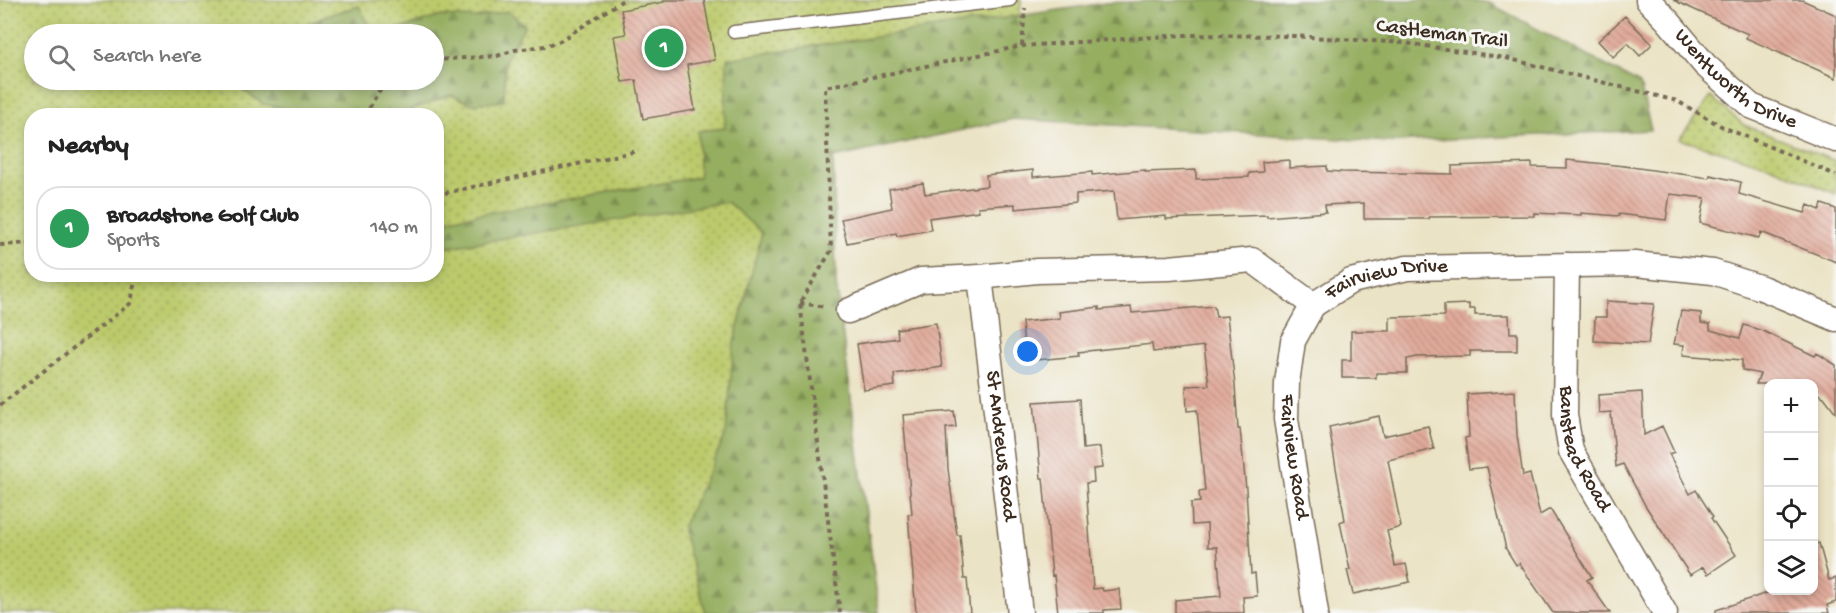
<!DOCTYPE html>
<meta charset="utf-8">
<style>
:root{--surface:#fff;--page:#f6f6f6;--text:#222;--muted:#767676;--line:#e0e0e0;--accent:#b5179e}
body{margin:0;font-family:"Gochi Hand",sans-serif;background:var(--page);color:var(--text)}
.controls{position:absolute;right:18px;bottom:18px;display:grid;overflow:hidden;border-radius:12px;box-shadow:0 3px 9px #0003}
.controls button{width:54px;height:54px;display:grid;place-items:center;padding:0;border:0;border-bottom:2px solid var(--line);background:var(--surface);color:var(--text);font:30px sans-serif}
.you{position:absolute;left:1028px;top:352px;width:21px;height:21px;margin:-15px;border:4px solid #fff;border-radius:50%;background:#1a73e8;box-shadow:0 0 0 9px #1a73e833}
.badge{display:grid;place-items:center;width:39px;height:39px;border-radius:50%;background:var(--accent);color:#fff;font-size:20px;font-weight:700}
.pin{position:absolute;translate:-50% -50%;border:3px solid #fff;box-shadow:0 2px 6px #0006}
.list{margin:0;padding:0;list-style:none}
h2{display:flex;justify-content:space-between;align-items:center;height:78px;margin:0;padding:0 24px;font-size:26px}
h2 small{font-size:20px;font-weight:400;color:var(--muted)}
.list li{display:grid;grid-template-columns:39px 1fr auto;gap:18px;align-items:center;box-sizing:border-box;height:84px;margin:0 12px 12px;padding:0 12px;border:2px solid var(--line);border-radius:24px}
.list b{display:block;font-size:22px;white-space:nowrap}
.list p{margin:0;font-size:20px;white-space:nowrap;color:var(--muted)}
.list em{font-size:20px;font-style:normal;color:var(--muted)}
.icon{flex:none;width:33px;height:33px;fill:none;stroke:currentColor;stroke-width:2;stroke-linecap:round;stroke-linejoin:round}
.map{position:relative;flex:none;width:1836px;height:613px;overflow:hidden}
.search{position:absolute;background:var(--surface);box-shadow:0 3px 9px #0003;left:24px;top:24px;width:420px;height:66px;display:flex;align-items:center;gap:15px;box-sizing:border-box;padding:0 21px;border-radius:33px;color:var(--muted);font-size:22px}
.panel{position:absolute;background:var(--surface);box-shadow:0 3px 9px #0003;left:24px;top:108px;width:420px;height:174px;border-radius:24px}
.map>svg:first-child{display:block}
.green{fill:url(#green-dots);stroke:#7c7a45;stroke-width:1.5;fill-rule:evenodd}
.forest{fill:url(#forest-firs);stroke:#686c3f;stroke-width:1.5}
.building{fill:url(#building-back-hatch)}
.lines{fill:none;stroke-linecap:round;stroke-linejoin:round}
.service-casing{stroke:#796b58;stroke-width:15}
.minor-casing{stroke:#796b58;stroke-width:27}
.path{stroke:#796b58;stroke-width:4;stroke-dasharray:4.5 4.5;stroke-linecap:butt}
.service{stroke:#fff;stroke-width:12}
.minor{stroke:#fff;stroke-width:24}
.labels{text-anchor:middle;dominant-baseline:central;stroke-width:6;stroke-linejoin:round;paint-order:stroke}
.street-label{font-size:21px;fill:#3b2a1e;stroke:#f6f6f2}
</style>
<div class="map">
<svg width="1836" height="613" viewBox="0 0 1836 613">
<defs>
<pattern id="green-dots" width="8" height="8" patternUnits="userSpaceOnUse" patternTransform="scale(1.5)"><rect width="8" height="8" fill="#bcca6c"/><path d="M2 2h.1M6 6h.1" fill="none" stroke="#9aa458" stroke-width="1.8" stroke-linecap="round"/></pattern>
<pattern id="forest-firs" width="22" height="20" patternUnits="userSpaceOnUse" patternTransform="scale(1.5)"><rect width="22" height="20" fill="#95ae60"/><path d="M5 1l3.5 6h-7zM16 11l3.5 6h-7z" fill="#7b8e4f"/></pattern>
<pattern id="building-back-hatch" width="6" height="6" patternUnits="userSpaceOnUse" patternTransform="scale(1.5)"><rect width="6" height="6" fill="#e1ab9b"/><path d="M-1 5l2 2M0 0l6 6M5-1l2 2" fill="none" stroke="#b88b7e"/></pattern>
</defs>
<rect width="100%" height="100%" fill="#f6f6f2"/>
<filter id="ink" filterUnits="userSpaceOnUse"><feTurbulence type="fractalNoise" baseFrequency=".0167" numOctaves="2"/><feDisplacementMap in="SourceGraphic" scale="12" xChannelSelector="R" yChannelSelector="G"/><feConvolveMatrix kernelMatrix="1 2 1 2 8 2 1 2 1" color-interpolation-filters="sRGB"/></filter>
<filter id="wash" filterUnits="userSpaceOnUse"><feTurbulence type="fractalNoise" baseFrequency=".008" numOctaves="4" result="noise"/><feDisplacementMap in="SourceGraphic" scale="24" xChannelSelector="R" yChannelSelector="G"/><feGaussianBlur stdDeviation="1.35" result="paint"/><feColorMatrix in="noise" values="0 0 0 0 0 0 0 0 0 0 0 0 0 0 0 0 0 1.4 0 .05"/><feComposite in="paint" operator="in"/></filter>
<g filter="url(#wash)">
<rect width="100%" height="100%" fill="#ebe3c5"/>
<path class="green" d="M 0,0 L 1021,0 L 1013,119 L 833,158 L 836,284 L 879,613 L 0,613 ZM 34,34 L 434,34 L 434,80 L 34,80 ZM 32,116 L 436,116 L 436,274 L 32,274 Z
M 1711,97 L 1744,125 L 1836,161 L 1836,194 L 1770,166 L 1679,139 Z"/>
<path class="forest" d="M 1173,0 L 1472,0 L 1489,3 L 1640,84 L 1651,130 L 1390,142 L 1013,119 L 833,158 L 836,284 L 879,613 L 706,613 L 682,528 L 726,434 L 734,343 L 762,233 L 727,202 L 437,249 L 437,221 L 699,177 L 698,131 L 725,128 L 727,59 L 1106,3 Z
M 359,6 L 372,34 L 288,34 L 328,15 Z
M 508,11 L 525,25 L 505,61 L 504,101 L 472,104 L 451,95 L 410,110 L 413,115 L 313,115 L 264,104 L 243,90 L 247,80 L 434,80 L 434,34 L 383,34 L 441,16 L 476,18 Z"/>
<g id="blocks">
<path class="building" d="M 664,0 L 704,0 L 715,60 L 687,65 L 695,110 L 643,119 L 636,80 L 622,82 L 614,36 L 626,34 L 621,10 L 664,2 Z
M 1673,0 L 1802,0 L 1836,15 L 1836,78 L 1746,38 L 1748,34 Z
M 1625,16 L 1652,44 L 1640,56 L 1628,43 L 1613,57 L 1598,41 Z
M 1289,160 L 1289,168 L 1327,166 L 1327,171 L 1342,172 L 1452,174 L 1452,166 L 1532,163 L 1532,167 L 1567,168 L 1567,160 L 1624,166 L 1709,178 L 1710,175 L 1741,182 L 1739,194 L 1805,213 L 1808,205 L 1820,210 L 1822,204 L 1836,209 L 1836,262 L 1761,232 L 1759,238 L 1700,223 L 1705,198 L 1670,194 L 1666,220 L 1619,214 L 1619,216 L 1581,213 L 1581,215 L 1534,213 L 1534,216 L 1429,217 L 1429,219 L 1364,219 L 1364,203 L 1325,205 L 1326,212 L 1267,217 L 1267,215 L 1166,219 L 1166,216 L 1117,220 L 1114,191 L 1076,194 L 1076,203 L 1015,209 L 1015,204 L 978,207 L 979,211 L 929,218 L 931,230 L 897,236 L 896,233 L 847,243 L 841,219 L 892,208 L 889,189 L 923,183 L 925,194 L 987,186 L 986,175 L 1033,170 L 1033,177 L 1092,172 L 1092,175 L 1145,170 L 1145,172 L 1196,170 L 1196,179 L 1249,177 L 1249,173 L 1263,172 L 1262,162 Z
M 1606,301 L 1654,304 L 1648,344 L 1594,341 L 1595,317 L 1606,317 Z
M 1469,304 L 1469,309 L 1475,309 L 1475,315 L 1509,315 L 1510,333 L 1517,333 L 1517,351 L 1470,351 L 1470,356 L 1417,357 L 1407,359 L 1407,373 L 1376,373 L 1376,378 L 1342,378 L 1342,360 L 1351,360 L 1351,331 L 1390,331 L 1390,317 L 1444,316 L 1444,305 Z
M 1214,306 L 1216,317 L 1227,316 L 1235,385 L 1238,429 L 1240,429 L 1246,489 L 1251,574 L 1255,573 L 1257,596 L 1243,597 L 1244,613 L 1175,613 L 1175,600 L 1221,596 L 1217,547 L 1208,547 L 1207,524 L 1192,525 L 1191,503 L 1200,502 L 1199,492 L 1205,491 L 1197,410 L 1187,411 L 1186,386 L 1209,385 L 1204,346 L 1153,352 L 1152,344 L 1078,352 L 1079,356 L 1025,361 L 1022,322 L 1060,318 L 1059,312 L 1099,307 L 1099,310 L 1131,307 L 1132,313 Z
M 1681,311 L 1701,313 L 1701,323 L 1710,324 L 1710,330 L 1740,338 L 1744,325 L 1763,331 L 1815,356 L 1817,353 L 1836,365 L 1836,413 L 1824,397 L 1814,392 L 1814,384 L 1756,384 L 1760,374 L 1742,370 L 1742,360 L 1683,355 L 1684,345 L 1674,344 Z
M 936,323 L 942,367 L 894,374 L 895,386 L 864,390 L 857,344 L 898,338 L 897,329 Z
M 1515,391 L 1517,435 L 1523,476 L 1530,474 L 1540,515 L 1550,509 L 1592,577 L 1587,580 L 1610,613 L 1553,613 L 1519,563 L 1516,565 L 1506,549 L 1487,467 L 1469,469 L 1465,438 L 1469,437 L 1467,394 Z
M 1642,392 L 1644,435 L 1662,426 L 1674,452 L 1669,454 L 1690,494 L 1696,490 L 1713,517 L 1711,518 L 1736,555 L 1708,574 L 1703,567 L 1690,575 L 1645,505 L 1623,464 L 1616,467 L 1611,412 L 1599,413 L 1598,395 Z
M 1080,399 L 1083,449 L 1100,447 L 1102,468 L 1093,469 L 1094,482 L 1086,483 L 1093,589 L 1102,588 L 1103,591 L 1119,589 L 1121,609 L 1104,610 L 1104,613 L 1058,613 L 1054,575 L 1052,576 L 1043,478 L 1041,478 L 1034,402 Z
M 954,411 L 956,427 L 946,428 L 948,469 L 957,535 L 960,535 L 964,579 L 967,579 L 970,613 L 916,613 L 908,514 L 912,514 L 903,415 Z
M 1379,416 L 1383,436 L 1428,426 L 1434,449 L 1388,460 L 1401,527 L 1387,531 L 1395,566 L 1406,564 L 1410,582 L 1353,594 L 1347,570 L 1350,570 L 1340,522 L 1345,520 L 1329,427 Z
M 1819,543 L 1829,580 L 1836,578 L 1836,602 L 1827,605 L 1829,613 L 1716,613 L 1716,610 L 1773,591 L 1814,591 L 1814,544 Z"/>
</g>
</g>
<g filter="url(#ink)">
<use href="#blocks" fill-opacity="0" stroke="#796b58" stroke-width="1.5"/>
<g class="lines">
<g class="service-casing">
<path id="service" d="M 734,32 L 1010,0"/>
</g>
<g class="minor-casing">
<g id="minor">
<path id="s1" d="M 1648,0 L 1668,21 L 1705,65 L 1751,106 L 1836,140"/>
<path id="s2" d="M 1567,265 L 1565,415 L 1571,451 L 1665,613"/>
<path id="s3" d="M 980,277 L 1020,613"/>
<path id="s4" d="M 1313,305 L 1293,341 L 1287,383 L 1286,419 L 1316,613"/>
<path id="s5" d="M 848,311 L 921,280 L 980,277 L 1037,271 L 1169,268 L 1252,260 L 1313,305 L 1351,281 L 1407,268 L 1635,264 L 1713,272 L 1762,288 L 1836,319"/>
</g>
</g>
<path class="path" d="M 1022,46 L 1025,8
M 434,60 L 497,56 L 515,50 L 545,46 L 560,41 L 623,0
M 365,116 L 378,92 L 391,80
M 436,195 L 637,151
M 0,245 L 32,243
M 800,303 L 826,307
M 0,405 L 131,303 L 136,274
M 840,613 L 800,303 L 831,251 L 825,87 L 1022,46 L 1183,35 L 1294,36 L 1405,43 L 1506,58 L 1677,101 L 1723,127 L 1836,175"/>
<use href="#service" class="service"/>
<use href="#minor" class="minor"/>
</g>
</g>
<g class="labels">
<g class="street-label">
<text transform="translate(1442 35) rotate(7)">Castleman Trail</text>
<text stroke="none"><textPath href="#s1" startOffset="120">Wentworth Drive</textPath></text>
<text stroke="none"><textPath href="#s5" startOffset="567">Fairview Drive</textPath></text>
<text stroke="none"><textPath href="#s3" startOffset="170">St Andrews Road</textPath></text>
<text stroke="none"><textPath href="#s2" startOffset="188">Banstead Road</textPath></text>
<text stroke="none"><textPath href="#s4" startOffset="158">Fairview Road</textPath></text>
</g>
</g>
</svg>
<div class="controls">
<button>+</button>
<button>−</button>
<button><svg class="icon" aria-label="locate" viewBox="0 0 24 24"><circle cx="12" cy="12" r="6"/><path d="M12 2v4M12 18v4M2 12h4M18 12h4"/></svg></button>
<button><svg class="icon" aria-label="layers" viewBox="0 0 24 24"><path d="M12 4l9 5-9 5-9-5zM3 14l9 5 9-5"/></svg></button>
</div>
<div class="you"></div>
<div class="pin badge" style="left:664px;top:48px;background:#2e9e5b">1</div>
<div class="search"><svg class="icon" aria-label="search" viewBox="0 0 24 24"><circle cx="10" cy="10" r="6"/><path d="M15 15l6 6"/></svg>Search here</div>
<section class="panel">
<h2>Nearby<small></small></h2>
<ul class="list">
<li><span class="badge" style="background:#2e9e5b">1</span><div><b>Broadstone Golf Club</b><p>Sports</p></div><em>140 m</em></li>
</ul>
</section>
</div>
